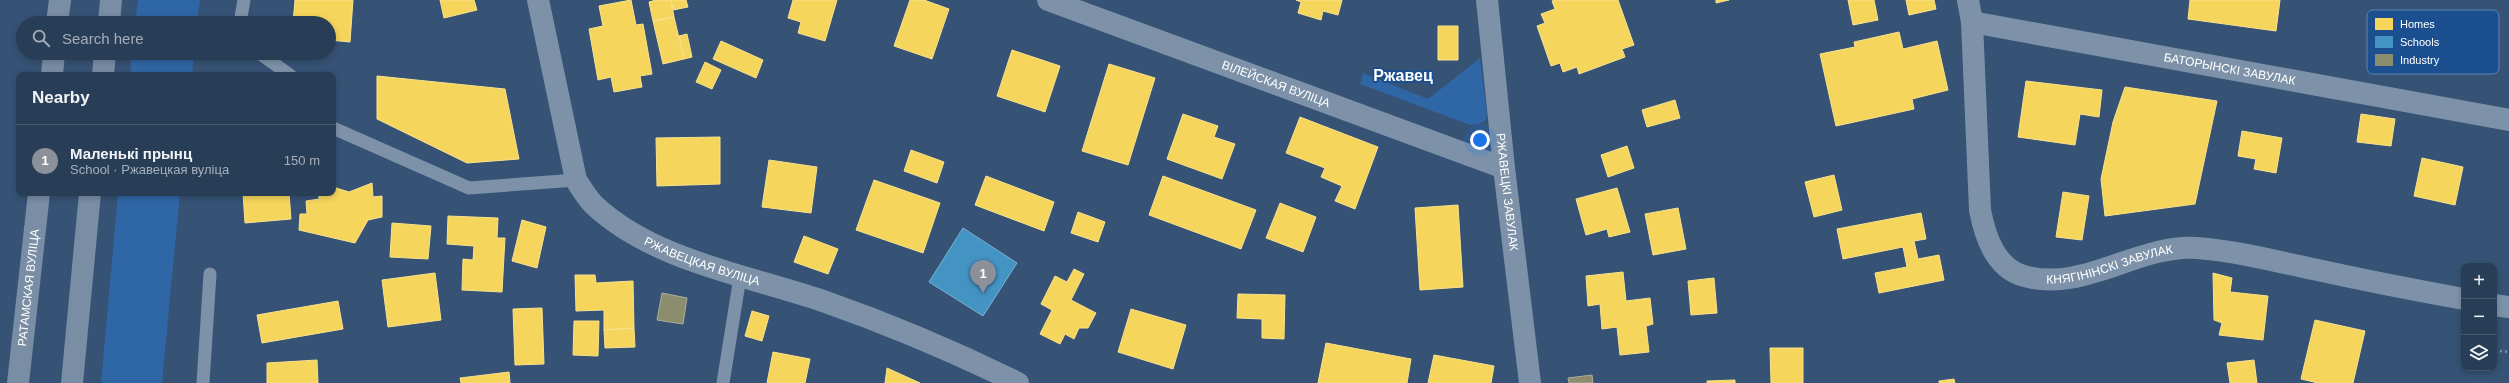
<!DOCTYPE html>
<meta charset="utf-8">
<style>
:root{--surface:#283e57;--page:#30455d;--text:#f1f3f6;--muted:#a5aeba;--line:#44576d;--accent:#8c9099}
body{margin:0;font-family:Helvetica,sans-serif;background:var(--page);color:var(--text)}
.controls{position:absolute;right:12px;bottom:12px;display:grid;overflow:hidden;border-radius:8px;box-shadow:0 2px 6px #0003}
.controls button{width:36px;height:36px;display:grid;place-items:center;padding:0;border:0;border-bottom:1px solid var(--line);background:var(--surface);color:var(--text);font:20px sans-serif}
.you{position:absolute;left:1480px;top:140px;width:14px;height:14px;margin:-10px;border:3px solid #fff;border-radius:50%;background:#1a73e8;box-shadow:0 0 0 6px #1a73e833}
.badge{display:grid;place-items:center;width:26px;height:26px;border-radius:50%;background:var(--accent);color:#fff;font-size:13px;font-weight:700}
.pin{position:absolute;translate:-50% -33px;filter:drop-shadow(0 1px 2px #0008)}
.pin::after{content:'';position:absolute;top:21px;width:14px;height:12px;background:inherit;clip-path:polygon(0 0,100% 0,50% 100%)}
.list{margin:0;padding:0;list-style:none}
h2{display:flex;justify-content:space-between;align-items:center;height:52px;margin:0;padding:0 16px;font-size:17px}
h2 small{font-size:13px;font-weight:400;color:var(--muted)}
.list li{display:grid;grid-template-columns:26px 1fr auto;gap:12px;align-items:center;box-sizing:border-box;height:72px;padding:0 16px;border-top:1px solid var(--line)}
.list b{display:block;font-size:15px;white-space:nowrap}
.list p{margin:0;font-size:13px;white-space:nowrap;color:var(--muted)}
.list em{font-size:13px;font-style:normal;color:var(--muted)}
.icon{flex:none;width:22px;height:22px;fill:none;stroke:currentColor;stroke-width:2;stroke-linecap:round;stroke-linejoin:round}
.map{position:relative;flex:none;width:2509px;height:383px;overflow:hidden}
.search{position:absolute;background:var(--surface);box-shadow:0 2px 6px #0003;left:16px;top:16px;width:320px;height:44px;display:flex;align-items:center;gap:10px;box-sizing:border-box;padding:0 14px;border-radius:22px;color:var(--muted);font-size:15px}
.panel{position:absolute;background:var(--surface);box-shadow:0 2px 6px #0003;left:16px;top:72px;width:320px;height:124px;border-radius:8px}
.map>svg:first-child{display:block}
.green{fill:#2f66a5}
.homes{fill:#f6d55c;stroke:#f9e28d}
.schools{fill:#4393c3;stroke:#7bb3d5}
.industry{fill:#8c8c6e;stroke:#aeae9a}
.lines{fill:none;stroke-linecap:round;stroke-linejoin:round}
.path{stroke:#7d92a8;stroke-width:2.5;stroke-dasharray:2 3;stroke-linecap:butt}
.service{stroke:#7d92a8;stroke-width:13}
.minor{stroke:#7d92a8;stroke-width:22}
.secondary{stroke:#798da4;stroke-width:22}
.labels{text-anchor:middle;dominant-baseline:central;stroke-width:4;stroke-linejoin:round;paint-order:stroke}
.street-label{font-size:12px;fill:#fff;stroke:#1b4f8f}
.district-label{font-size:16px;font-weight:bold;fill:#fff;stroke:#1b4f8f}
.key{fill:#1b4f8f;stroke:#5f84b1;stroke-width:1}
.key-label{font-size:11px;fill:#fff}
</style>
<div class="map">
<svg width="2509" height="383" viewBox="0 0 2509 383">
<rect width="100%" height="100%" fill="#365274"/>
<path class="green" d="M 138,0 L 200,0 L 197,23 L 135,23 Z
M 132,53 L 194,53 L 192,75 L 130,75 Z
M 1480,58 L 1487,115 L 1485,121 L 1478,124 L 1470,125 L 1360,84 L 1363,73 L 1428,99 Z
M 118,193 L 180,193 L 162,383 L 101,383 Z"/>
<path class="homes" d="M 295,0 L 353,0 L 350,42 L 329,40 L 329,23 L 293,23 Z
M 440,0 L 474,0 L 477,10 L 444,18 Z
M 631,0 L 636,25 L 643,24 L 652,74 L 640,76 L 642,87 L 614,92 L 611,77 L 598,80 L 589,29 L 603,26 L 599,6 Z
M 656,0 L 671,0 L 674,17 L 653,21 L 649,2 Z
M 671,0 L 686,0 L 688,7 L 673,10 Z
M 793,0 L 837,0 L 825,41 L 798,33 L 801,22 L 788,18 Z
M 910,0 L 924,0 L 949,9 L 932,59 L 894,46 Z
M 1296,0 L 1342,0 L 1338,15 L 1323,11 L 1321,20 L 1298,13 L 1301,2 Z
M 1555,0 L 1618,0 L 1634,45 L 1622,49 L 1625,57 L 1579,74 L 1577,67 L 1563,72 L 1560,63 L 1551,66 L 1537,26 L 1545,23 L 1541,14 L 1555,9 L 1552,1 Z
M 1716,0 L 1729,0 L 1716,3 Z
M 1848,0 L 1874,0 L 1878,20 L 1853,25 Z
M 1906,0 L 1934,0 L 1936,9 L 1909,15 Z
M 2190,0 L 2280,0 L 2276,31 L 2188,19 Z
M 674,17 L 684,59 L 663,64 L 653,21 Z
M 1438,26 L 1458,26 L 1458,60 L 1438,60 Z
M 1899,32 L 1903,49 L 1937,41 L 1948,90 L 1912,99 L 1914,109 L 1836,126 L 1820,54 L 1855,47 L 1854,42 Z
M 687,34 L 692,57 L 684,59 L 679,36 Z
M 721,41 L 763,60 L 756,78 L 713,59 Z
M 1012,50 L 1060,66 L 1045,112 L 997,96 Z
M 705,62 L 721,70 L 712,89 L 696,82 Z
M 1109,64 L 1155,78 L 1128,165 L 1082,151 Z
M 377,76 L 505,89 L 519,159 L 467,163 L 377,119 Z
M 2026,81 L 2102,90 L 2099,117 L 2080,114 L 2075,145 L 2018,137 Z
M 2125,87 L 2217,101 L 2195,204 L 2105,216 L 2101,179 L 2113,122 Z
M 1675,100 L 1680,118 L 1647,127 L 1642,110 Z
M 1183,114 L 1218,126 L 1214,137 L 1235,144 L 1222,179 L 1167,159 Z
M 2361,114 L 2395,119 L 2391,146 L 2357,142 Z
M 1300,117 L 1378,147 L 1355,209 L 1335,201 L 1342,186 L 1321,177 L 1325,168 L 1286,153 Z
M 2242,131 L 2282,138 L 2276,173 L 2254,169 L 2256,159 L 2238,156 Z
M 720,137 L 720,184 L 657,186 L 656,138 Z
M 1627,146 L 1634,168 L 1608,177 L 1601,155 Z
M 911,150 L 944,162 L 937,183 L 904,171 Z
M 2422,158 L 2463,167 L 2455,205 L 2414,196 Z
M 769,160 L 817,167 L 811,213 L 762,207 Z
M 1834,175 L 1842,210 L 1814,217 L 1805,182 Z
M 986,176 L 1054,202 L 1044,231 L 975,205 Z
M 1163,176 L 1256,210 L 1241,249 L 1149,215 Z
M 874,180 L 940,203 L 923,253 L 856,230 Z
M 372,183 L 373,197 L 382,196 L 382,217 L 368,220 L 355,243 L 299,230 L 300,214 L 307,214 L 306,201 L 319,199 L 319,193 L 333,193 L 333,187 L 349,192 Z
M 1617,188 L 1630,232 L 1609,237 L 1607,229 L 1586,235 L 1576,199 Z
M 2063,192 L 2089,196 L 2082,240 L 2056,237 Z
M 243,193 L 289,193 L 291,219 L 245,223 Z
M 1280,203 L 1316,217 L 1303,252 L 1266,238 Z
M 1458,205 L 1463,287 L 1420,290 L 1415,208 Z
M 1678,208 L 1686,249 L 1653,255 L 1645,214 Z
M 1078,212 L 1105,222 L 1098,242 L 1071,233 Z
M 1921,213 L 1926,239 L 1914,241 L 1918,259 L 1939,255 L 1944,280 L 1879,293 L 1875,273 L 1907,267 L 1903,247 L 1843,259 L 1837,229 Z
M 448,216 L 498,218 L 497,238 L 505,238 L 502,292 L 462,290 L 463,259 L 473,260 L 474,246 L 447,244 Z
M 522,220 L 546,227 L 537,268 L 512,261 Z
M 392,223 L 431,226 L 428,259 L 390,257 Z
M 804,236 L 838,249 L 828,274 L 794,262 Z
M 1074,269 L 1084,274 L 1071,300 L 1096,313 L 1088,328 L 1079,328 L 1074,339 L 1065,334 L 1060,344 L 1040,334 L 1052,310 L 1041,304 L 1055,276 L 1067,282 Z
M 1623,272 L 1626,301 L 1650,298 L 1653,324 L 1646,326 L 1649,352 L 1620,355 L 1617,327 L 1602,329 L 1600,304 L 1588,306 L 1586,276 Z
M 435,273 L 441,320 L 388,327 L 382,280 Z
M 2213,273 L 2232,278 L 2230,292 L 2268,296 L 2263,340 L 2219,335 L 2222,323 L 2214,320 Z
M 575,275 L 595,275 L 596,283 L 633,281 L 634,328 L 604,330 L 604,310 L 576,311 Z
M 1714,278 L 1717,313 L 1691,315 L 1688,281 Z
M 1238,294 L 1285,295 L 1284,339 L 1262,338 L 1262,319 L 1237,318 Z
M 338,301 L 343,329 L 262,343 L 257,315 Z
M 542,308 L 544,364 L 515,365 L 513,309 Z
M 1131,309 L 1186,325 L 1173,369 L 1118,352 Z
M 752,311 L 769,316 L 762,341 L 745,336 Z
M 2315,320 L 2365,331 L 2353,383 L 2318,383 L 2301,379 Z
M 574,321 L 599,321 L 598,356 L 573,355 Z
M 634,328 L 635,347 L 605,348 L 604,330 Z
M 1326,343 L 1411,359 L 1407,383 L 1318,383 Z
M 1770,348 L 1803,348 L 1803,383 L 1771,383 Z
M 773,352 L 810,359 L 805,383 L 767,383 Z
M 1434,355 L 1494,366 L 1491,383 L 1428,383 Z
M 317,360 L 318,383 L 267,383 L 267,363 Z
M 2254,360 L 2257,383 L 2230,383 L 2227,363 Z
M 887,368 L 920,383 L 885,383 Z
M 509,372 L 510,383 L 461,383 L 460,378 Z
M 1954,379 L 1955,383 L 1939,383 L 1939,381 Z
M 1735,380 L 1735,383 L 1707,383 L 1707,381 Z"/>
<path class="schools" d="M 963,228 L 1017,263 L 983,316 L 929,282 Z"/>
<path class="industry" d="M 662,293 L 687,298 L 683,324 L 657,320 Z
M 1592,375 L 1593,383 L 1569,383 L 1568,378 Z"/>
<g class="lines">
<path class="path" d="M 201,74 L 204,75
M 2500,351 L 2509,352"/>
<path class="service" d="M 240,23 L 244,0
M 259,53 L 290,75
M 333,128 L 469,188 L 576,180
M 203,383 L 210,274
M 723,383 L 740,277"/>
<g class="minor">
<path id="s1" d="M 538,0 L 576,180 C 581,188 587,198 594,205 C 654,261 747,275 823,301 C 889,324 955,352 1018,383"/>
<path id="s2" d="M 1048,0 L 1504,168"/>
<path id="s3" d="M 1487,0 L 1504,168 L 1530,383"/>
<path id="s4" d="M 1968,0 L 1972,22 L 1980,210 C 1985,236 1995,268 2024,276 C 2083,293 2138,244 2197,248 C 2236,251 2275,261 2313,269 C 2363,280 2414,290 2464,299"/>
<path id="s5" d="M 1972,22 L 2509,120"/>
<path d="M 2494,305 L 2509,307"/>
</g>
<g class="secondary">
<path d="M 57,23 L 60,0"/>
<path d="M 109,23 L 111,0"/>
<path d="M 52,75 L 54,53"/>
<path d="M 103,75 L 105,53"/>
<path id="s6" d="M 18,383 L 39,193"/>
<path d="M 72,383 L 90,193"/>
</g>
</g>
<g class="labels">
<g class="street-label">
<text stroke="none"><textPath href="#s5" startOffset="262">БАТОРЫНСКІ ЗАВУЛАК</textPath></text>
<text stroke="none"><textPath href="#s2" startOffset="243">ВІЛЕЙСКАЯ ВУЛІЦА</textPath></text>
<text stroke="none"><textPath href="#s3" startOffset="193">РЖАВЕЦКІ ЗАВУЛАК</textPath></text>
<text stroke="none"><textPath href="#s1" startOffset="338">РЖАВЕЦКАЯ ВУЛІЦА</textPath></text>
<text stroke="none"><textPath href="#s4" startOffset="382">КНЯГІНІНСКІ ЗАВУЛАК</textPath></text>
<text stroke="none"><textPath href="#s6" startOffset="96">РАТАМСКАЯ ВУЛІЦА</textPath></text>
</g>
<g class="district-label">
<text x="1403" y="75">Ржавец</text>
</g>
</g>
<rect x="2367" y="10" width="132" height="64" rx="6" class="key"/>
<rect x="2375" y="18" width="18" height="12" fill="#f6d55c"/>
<rect x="2375" y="36" width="18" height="12" fill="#4393c3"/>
<rect x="2375" y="54" width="18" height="12" fill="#8c8c6e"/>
<g class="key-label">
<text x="2400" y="28">Homes</text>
<text x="2400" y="46">Schools</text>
<text x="2400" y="64">Industry</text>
</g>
</svg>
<div class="controls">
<button>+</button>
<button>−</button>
<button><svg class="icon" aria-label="layers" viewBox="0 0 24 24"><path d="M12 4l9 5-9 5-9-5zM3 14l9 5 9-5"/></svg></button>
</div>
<div class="you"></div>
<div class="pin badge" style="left:983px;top:293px">1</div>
<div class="search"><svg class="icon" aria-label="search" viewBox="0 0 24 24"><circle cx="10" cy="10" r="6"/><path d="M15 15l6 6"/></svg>Search here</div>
<section class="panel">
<h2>Nearby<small></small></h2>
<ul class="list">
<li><span class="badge">1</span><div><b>Маленькі прынц</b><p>School · Ржавецкая вуліца</p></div><em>150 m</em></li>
</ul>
</section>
</div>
